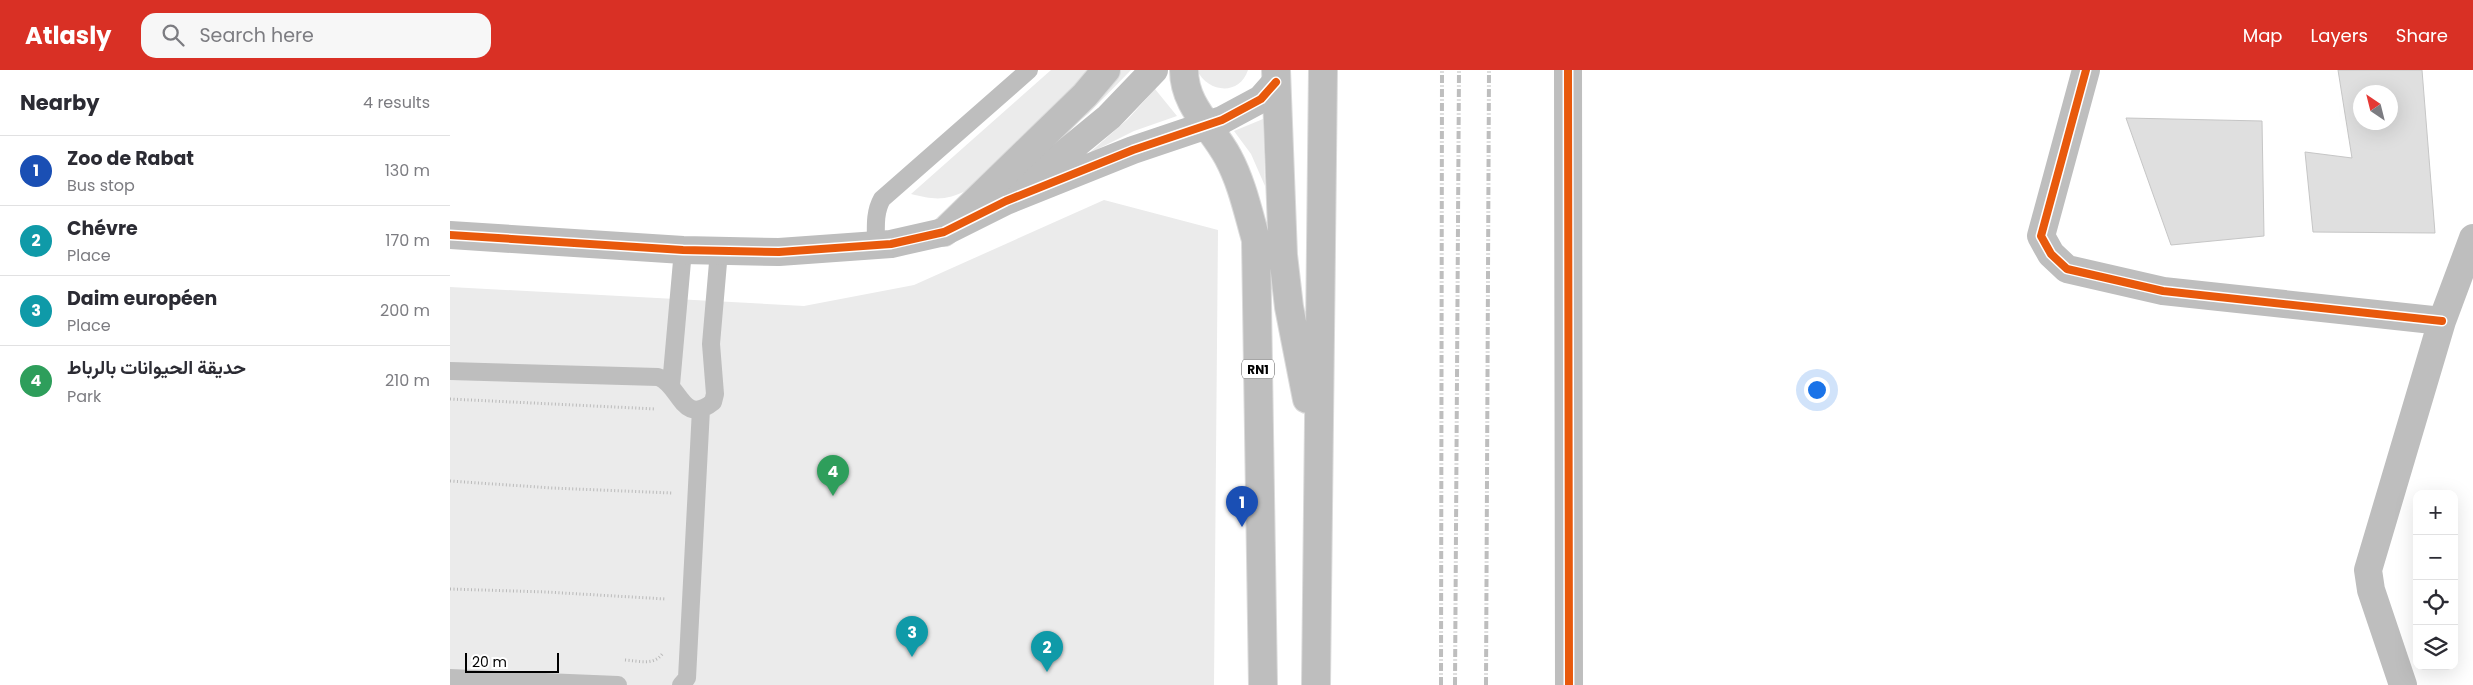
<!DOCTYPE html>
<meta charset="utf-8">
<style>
:root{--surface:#fff;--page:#f7f7f7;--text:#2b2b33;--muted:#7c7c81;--line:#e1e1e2;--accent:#d93025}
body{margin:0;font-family:Poppins,Vazirmatn,sans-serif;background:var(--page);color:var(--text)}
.controls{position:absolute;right:15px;bottom:15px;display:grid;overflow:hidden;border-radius:10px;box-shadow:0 5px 20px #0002}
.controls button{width:45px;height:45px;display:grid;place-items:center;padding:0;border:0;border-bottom:1px solid var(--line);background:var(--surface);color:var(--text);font:25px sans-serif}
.compass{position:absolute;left:1903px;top:15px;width:45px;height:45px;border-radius:50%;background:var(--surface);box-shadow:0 5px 20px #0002;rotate:325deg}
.scale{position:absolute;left:15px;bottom:12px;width:94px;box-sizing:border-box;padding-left:5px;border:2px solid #000;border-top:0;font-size:14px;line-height:18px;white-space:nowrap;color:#000;-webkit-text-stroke:4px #fff;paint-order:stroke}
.you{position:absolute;left:1366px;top:319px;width:18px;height:18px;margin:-12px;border:4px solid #fff;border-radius:50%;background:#1a73e8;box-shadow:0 0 0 8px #1a73e833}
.badge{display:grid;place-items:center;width:32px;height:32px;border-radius:50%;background:var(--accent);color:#fff;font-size:16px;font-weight:700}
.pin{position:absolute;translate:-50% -41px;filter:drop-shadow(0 1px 2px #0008)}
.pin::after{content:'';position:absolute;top:26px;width:18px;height:15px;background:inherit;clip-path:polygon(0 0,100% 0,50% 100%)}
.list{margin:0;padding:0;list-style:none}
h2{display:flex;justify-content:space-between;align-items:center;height:65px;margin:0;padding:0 20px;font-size:21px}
h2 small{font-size:16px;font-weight:400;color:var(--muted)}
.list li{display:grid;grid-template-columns:32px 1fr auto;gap:15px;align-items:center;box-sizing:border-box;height:70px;padding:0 20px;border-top:1px solid var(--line)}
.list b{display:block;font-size:19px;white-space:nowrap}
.list p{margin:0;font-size:16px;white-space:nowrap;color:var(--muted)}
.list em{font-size:16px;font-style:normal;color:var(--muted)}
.icon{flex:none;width:28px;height:28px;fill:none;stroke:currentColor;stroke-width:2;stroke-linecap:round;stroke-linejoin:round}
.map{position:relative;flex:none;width:2023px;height:615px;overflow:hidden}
header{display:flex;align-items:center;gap:30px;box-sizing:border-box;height:70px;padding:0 25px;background:var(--accent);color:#fff}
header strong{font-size:24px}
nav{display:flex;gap:28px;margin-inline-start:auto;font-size:18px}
.search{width:350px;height:45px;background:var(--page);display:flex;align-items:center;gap:12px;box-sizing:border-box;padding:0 18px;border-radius:15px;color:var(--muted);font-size:19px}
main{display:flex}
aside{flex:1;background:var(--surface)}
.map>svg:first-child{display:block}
.green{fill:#ebebeb}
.building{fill:#dfdfdf;stroke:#c6c6c6;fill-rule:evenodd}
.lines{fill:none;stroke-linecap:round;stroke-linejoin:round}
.trunk-casing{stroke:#dbdbdb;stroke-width:30}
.path{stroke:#b9b9b9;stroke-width:3;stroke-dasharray:1 2.5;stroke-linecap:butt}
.service{stroke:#bebebe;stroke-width:18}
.minor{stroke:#bebebe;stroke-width:28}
.trunk{stroke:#bebebe;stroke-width:28}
.rail{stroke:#bebebe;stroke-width:4;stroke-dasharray:8 2.5 1 2.5;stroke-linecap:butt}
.cycleway-casing{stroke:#fff;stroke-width:11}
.cycleway{stroke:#e8590c;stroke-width:8}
.labels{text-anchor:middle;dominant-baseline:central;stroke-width:4;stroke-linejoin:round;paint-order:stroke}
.shield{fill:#fff;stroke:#4c4c4c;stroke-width:1}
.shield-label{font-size:12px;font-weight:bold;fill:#000}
</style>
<header>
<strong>Atlasly</strong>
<div class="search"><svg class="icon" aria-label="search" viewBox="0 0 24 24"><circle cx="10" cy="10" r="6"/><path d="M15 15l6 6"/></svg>Search here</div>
<nav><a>Map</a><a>Layers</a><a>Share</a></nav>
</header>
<main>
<aside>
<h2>Nearby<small>4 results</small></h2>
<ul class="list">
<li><span class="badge" style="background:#1a4fb4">1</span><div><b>Zoo de Rabat</b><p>Bus stop</p></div><em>130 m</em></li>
<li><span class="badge" style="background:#0f9aa8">2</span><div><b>Chévre</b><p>Place</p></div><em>170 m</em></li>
<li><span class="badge" style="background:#0f9aa8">3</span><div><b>Daim européen</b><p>Place</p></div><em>200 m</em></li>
<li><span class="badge" style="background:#2e9e5b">4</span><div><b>حديقة الحيوانات بالرباط</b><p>Park</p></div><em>210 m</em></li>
</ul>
</aside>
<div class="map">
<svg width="2023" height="615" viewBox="0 0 2023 615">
<rect width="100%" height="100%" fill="#fff"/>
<path class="green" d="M 601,0 L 641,0 L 518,120 C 495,131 485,130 461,124 Z
M 668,0 L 681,0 L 638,44 L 622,56 Z
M 747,0 L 798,0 C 789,27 757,22 747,0 Z
M 705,19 L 727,46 L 684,61 L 638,84 L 678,49 Z
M 813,49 L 815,116 L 801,84 L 784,61 Z
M 654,130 L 768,160 L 764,615 L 0,615 L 0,217 L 354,236 L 464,215 Z"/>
<path class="building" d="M 1888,0 L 1972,0 L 1985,163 L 1863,162 L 1855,82 L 1902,88 ZM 1910,22 L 1940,22 L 1940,52 L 1910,52 Z
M 1676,48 L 1812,51 L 1814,166 L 1721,175 Z"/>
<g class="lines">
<g class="trunk-casing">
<path id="trunk" d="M 734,0 C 734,36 762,57 778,87 C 792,113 798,142 806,170 L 813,615
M 826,0 L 833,185 L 839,237 L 857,329
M 494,162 L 635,25 L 656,0
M 866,615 L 873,0"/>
</g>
<path class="path" d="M 0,329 L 206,339
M 0,411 L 102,418 L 222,423
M 0,519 L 96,522 L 216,529
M 175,590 C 190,591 204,596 213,583"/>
<path class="service" d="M 426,175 C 426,159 424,143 432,129 L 579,0
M 0,301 L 208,307 C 230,314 232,357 263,332 L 265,324 L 261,274 L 269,181
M 221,315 L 233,180
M 0,608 L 168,615
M 231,615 L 237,608 L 251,339"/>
<path class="minor" d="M 1118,0 L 1119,615
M 1636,0 L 1591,166 L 1601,184 L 1617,199 L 1713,221 L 1992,251
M 575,116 L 659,47 L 704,0
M 0,165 L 233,180 L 329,182 L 441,174 L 494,162 L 556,131 L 683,80 L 772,50 L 811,29 L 826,12
M 1953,615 L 1921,520 L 1918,500 L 1992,251 L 2023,168"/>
<use href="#trunk" class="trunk"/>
<path class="rail" d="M 991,615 L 992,0
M 1005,615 L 1009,0
M 1036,615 L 1039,0"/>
<g class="cycleway-casing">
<path id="cycleway" d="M 1118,0 L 1119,615
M 1636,0 L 1591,166 L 1601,184 L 1617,199 L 1713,221 L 1992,251
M 0,165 L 233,180 L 329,182 L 441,174 L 494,162 L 556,131 L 683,80 L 772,50 L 811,29 L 826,12"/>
</g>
<use href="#cycleway" class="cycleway"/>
</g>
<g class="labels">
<rect class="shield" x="792" y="289.5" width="32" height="19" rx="4"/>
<g class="shield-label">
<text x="808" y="299">RN1</text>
</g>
</g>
</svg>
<div class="controls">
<button>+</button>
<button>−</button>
<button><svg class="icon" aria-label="locate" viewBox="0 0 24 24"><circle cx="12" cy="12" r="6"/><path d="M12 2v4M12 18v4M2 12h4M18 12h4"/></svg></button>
<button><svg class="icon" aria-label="layers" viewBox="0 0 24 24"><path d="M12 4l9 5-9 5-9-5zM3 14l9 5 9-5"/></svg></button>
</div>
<svg class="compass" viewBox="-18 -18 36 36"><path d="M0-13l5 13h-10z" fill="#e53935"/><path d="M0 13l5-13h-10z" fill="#7c7c81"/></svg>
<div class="scale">20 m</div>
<div class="you"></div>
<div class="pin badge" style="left:792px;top:457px;background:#1a4fb4">1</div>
<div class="pin badge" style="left:597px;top:602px;background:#0f9aa8">2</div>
<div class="pin badge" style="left:462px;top:587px;background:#0f9aa8">3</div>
<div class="pin badge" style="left:383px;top:426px;background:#2e9e5b">4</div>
</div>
</main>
